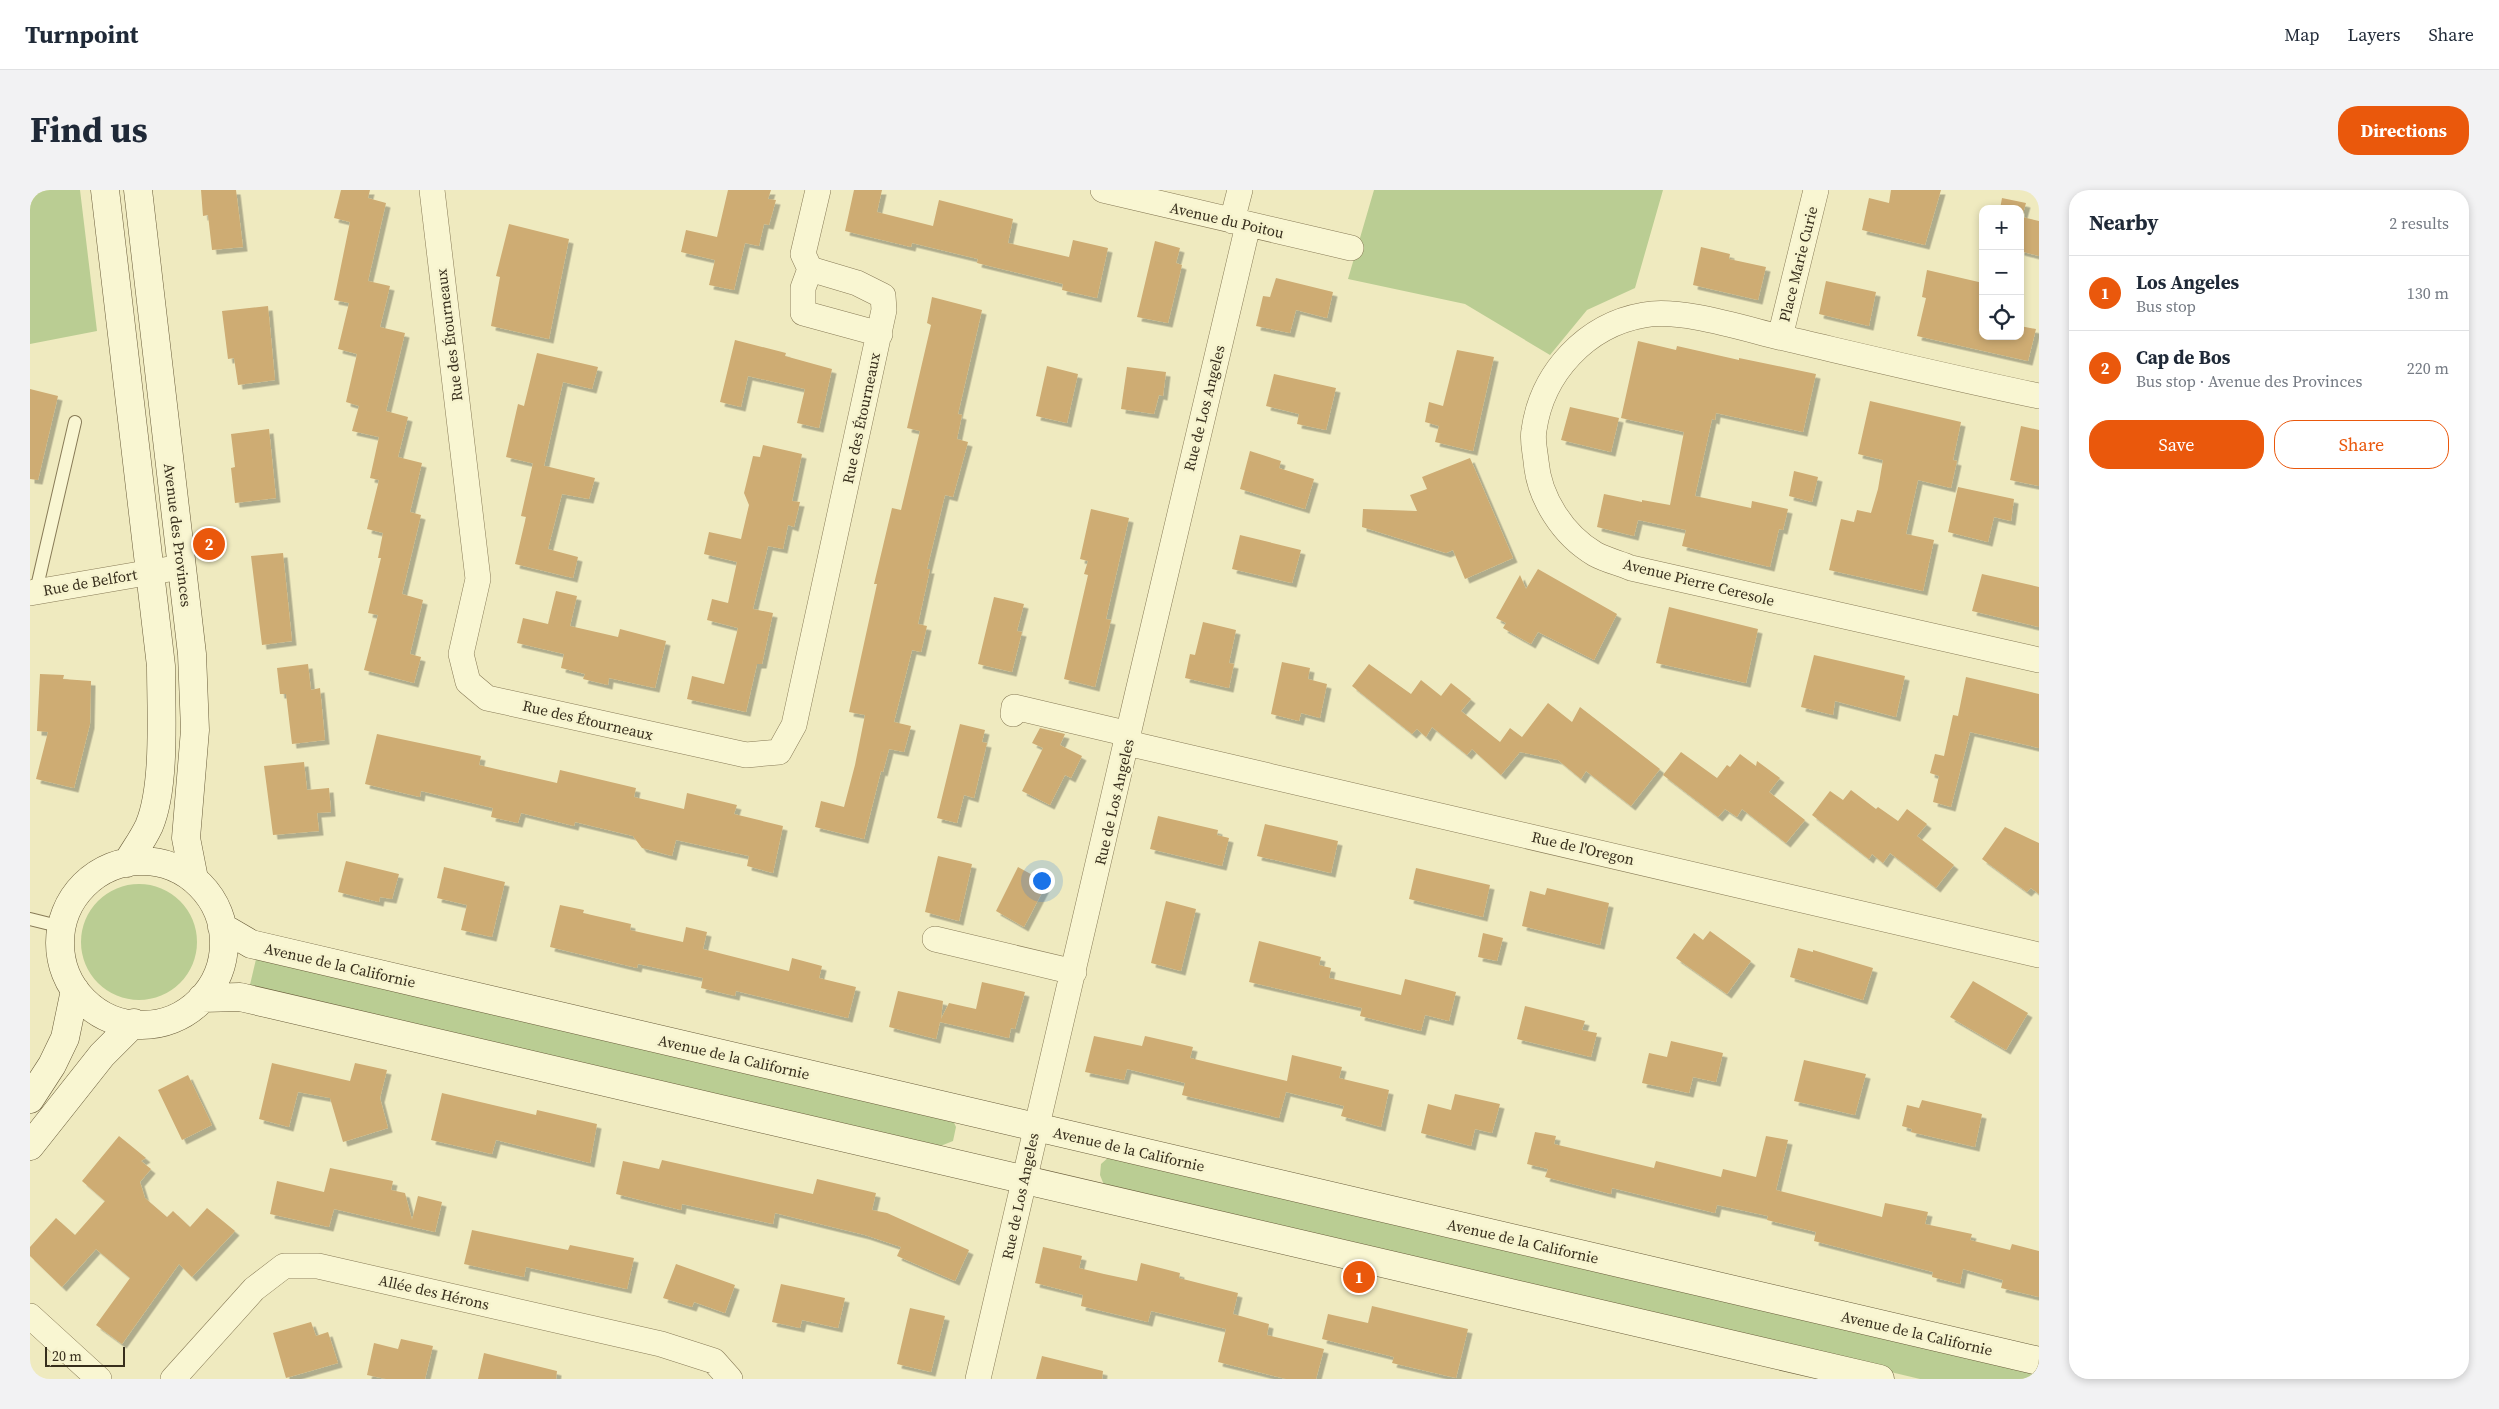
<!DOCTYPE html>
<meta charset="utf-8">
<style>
:root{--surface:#fff;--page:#f2f2f3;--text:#1f2937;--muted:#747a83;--line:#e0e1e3;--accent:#ea580c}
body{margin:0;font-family:"Source Serif 4",serif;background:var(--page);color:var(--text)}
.controls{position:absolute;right:15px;top:15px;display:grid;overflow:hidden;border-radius:10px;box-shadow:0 2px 8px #0003}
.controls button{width:45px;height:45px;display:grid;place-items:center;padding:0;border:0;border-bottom:1px solid var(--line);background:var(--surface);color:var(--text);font:25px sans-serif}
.scale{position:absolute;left:15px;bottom:12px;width:80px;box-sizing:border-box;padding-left:5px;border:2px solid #372e1c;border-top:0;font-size:14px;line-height:18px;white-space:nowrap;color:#372e1c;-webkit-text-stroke:4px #f6f3ce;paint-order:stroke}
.you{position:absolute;left:1011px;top:690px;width:18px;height:18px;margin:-12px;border:4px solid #fff;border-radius:50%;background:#1a73e8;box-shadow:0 0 0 8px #1a73e833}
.badge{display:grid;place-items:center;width:32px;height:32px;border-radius:50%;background:var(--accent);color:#fff;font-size:16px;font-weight:700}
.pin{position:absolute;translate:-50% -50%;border:2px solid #fff;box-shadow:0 1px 5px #0006}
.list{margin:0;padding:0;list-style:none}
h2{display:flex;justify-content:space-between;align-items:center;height:65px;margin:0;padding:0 20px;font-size:21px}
h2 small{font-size:16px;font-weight:400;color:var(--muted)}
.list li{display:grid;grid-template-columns:32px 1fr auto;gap:15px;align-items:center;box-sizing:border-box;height:75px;padding:0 20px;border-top:1px solid var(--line)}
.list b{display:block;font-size:19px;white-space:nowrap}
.list p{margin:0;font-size:16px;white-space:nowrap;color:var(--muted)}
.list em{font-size:16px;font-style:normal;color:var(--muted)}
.actions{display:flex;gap:10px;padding:15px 20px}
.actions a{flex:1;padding:11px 0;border:1px solid var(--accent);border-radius:20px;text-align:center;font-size:18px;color:var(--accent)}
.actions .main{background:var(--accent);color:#fff}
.icon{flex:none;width:28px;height:28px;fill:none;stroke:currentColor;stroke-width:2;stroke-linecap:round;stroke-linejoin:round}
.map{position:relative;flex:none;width:2009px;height:1189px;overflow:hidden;border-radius:20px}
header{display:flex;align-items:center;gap:30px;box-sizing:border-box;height:70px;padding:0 25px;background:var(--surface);border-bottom:1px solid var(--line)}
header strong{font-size:24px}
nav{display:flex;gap:28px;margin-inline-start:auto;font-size:18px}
.intro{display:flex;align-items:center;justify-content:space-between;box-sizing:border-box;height:120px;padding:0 30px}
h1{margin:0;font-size:35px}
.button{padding:12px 22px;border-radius:20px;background:var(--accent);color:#fff;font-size:18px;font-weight:700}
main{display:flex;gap:30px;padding:0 30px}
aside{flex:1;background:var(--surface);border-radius:20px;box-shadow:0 2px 8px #0003}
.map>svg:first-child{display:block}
.green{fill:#bacd93}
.building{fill:#ceac73;filter:url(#shadow)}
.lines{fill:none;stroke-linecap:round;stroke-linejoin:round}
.lane-casing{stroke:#887b57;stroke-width:14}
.street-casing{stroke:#887b57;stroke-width:26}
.secondary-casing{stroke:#695c3a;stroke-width:29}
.lane{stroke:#f9f6d2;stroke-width:12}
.street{stroke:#f9f6d2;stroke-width:25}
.secondary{stroke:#f9f6d2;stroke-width:28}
.labels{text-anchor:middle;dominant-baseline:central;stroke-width:5;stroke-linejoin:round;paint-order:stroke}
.street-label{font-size:15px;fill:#372e1c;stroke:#f6f3ce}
</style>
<header>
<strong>Turnpoint</strong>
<nav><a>Map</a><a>Layers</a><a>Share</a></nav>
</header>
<div class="intro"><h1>Find us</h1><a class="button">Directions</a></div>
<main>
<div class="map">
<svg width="2009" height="1189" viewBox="0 0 2009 1189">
<defs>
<filter id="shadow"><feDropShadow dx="4.5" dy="4.5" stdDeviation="0" flood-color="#0004"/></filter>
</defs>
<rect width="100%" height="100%" fill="#efeabf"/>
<path class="green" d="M 0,0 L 50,0 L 67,141 L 0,154 Z
M 1344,0 L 1633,0 L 1605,98 L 1557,120 L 1520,165 L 1435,114 L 1318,89 Z
M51 752a58 58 0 1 1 116 0a58 58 0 1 1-116 0Z
M 227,765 L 923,930 L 926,937 L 923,951 L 908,957 L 219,799 Z
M 1080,966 L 2009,1182 L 2009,1189 L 1890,1189 L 1074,995 L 1070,985 L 1071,974 Z"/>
<path class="building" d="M 171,0 L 206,0 L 213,57 L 182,60 L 178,25 L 173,26 Z
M 311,0 L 340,0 L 338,8 L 356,13 L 338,91 L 360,96 L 350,137 L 375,143 L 356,221 L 378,227 L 368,267 L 392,273 L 380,322 L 391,325 L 372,404 L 393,410 L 380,464 L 391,467 L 384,493 L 334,480 L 348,425 L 338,423 L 351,368 L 348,368 L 353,343 L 337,339 L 349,290 L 340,288 L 349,247 L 322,241 L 329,216 L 316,212 L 327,164 L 308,159 L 319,113 L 304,110 L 320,32 L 304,28 Z
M 698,0 L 741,0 L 738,9 L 746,10 L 739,35 L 734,34 L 729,56 L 715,53 L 704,100 L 679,95 L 685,70 L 651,62 L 656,40 L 687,47 Z
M 824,0 L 852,0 L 847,22 L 903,36 L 909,10 L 983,29 L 978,53 L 1039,67 L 1043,50 L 1078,58 L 1067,108 L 1032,100 L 1033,94 L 947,73 L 948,69 L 882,53 L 881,57 L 815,41 Z
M 1861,0 L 1911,0 L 1895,55 L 1832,40 L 1839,8 L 1859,13 Z
M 1972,8 L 1996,13 L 1992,27 L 2009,31 L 2009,66 L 1990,61 L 1990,19 L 1970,19 Z
M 479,34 L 539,49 L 519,149 L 461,136 L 470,87 L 466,86 Z
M 1125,51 L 1150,58 L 1146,73 L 1152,75 L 1138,133 L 1107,127 Z
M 1671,57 L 1700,64 L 1699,69 L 1736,77 L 1728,110 L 1663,95 Z
M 1897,80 L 1953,93 L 1953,146 L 1990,146 L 1990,136 L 2006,139 L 1998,171 L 1887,146 L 1896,108 L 1892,107 Z
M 1246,88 L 1303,102 L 1297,128 L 1266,120 L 1260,143 L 1226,136 L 1233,106 L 1240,107 Z
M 1796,91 L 1846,102 L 1839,136 L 1789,124 Z
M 902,107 L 952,120 L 928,224 L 932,225 L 927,249 L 938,252 L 923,307 L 915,305 L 897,379 L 900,379 L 888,434 L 897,436 L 891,462 L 882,460 L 864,532 L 881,536 L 874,562 L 859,559 L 853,582 L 851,581 L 834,649 L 785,637 L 791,611 L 814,617 L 825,575 L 835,525 L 819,522 L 847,394 L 844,394 L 862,318 L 871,320 L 890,241 L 877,238 L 901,135 L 897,133 Z
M 238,116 L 245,190 L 208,195 L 204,168 L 198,169 L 192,121 Z
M 705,150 L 756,163 L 755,166 L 802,179 L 789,238 L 767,233 L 775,199 L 718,186 L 711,217 L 690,212 Z
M 1608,151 L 1646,160 L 1647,156 L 1709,170 L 1709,168 L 1786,184 L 1773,242 L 1686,223 L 1685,230 L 1682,229 L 1665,306 L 1721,318 L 1722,311 L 1758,319 L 1753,340 L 1749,339 L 1740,377 L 1652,356 L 1656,340 L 1608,330 L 1604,346 L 1567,337 L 1574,304 L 1612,312 L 1612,310 L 1640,315 L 1654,242 L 1591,228 Z
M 1427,160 L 1464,167 L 1443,261 L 1405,252 L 1409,236 L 1395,232 L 1399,212 L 1413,216 Z
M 507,163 L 568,177 L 562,199 L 533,192 L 514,276 L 476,267 L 488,214 L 494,216 Z
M 1017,176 L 1048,184 L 1037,233 L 1006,226 Z
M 1097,177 L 1136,182 L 1133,206 L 1129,205 L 1124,224 L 1091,219 Z
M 1244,184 L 1306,198 L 1296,240 L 1267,234 L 1269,224 L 1236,216 Z
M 0,199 L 28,206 L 8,290 L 0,289 Z
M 1840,211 L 1931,232 L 1923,270 L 1927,271 L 1921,298 L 1888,290 L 1876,344 L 1904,350 L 1893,401 L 1799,380 L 1811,329 L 1824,332 L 1827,320 L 1841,323 L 1848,299 L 1853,270 L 1828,264 Z
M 1540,217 L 1589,228 L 1581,262 L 1531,250 Z
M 1991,236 L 2009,240 L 2009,296 L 1980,290 Z
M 239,239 L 246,308 L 205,313 L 201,278 L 205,277 L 201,244 Z
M 733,255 L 772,264 L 762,311 L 770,312 L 764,337 L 758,335 L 753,359 L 738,356 L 723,419 L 743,423 L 732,474 L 727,474 L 716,522 L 657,509 L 662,486 L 694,494 L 708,438 L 677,430 L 682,409 L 698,413 L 707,372 L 674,364 L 679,342 L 711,349 L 719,315 L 714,303 L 723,266 L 730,267 Z
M 1220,261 L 1251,271 L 1249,278 L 1284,289 L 1275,319 L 1210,299 Z
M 1440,268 L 1483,368 L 1435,389 L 1423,360 L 1416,363 L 1332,337 L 1333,319 L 1387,321 L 1380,305 L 1397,299 L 1392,287 Z
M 503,273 L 565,288 L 559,309 L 532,304 L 518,359 L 548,367 L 543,388 L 485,374 L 496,327 L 491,326 Z
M 1764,281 L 1788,287 L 1782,312 L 1759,306 Z
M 1928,297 L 1984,309 L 1981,331 L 1964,327 L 1958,352 L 1918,342 Z
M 1061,319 L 1099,328 L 1076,429 L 1081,430 L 1065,497 L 1034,489 L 1058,385 L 1054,384 L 1058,371 L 1050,369 Z
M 1210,345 L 1271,360 L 1262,393 L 1202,379 Z
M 253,363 L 262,451 L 232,455 L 221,366 Z
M 1508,379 L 1587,424 L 1564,470 L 1508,442 L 1501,454 L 1473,438 L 1476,433 L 1466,428 L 1490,385 L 1496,399 Z
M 1952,384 L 2009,397 L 2009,437 L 1942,421 Z
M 526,401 L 547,406 L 540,436 L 588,447 L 590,439 L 636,451 L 625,498 L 579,488 L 578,495 L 553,489 L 555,484 L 531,478 L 534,464 L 487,453 L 493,428 L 518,434 Z
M 964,407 L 994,414 L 987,441 L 992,442 L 982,482 L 948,474 Z
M 1639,417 L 1728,439 L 1716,493 L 1626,473 Z
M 1173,432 L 1206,440 L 1199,473 L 1204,474 L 1199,498 L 1155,488 L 1160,464 L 1165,465 Z
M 1784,465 L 1875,486 L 1866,527 L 1805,511 L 1803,525 L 1771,517 Z
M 1252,472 L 1280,478 L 1278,489 L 1297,494 L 1290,528 L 1271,523 L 1269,531 L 1241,524 Z
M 278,474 L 281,500 L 290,498 L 295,550 L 262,554 L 256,504 L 250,504 L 247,478 Z
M 1339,474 L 1381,504 L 1391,490 L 1411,506 L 1421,493 L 1441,509 L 1431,521 L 1470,552 L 1480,538 L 1492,547 L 1518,513 L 1542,532 L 1550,517 L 1630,579 L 1601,616 L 1556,581 L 1551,589 L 1528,570 L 1490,562 L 1471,585 L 1442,559 L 1437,565 L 1402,537 L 1396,547 L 1387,539 L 1382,544 L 1322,496 Z
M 10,484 L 34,485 L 33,489 L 61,491 L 60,534 L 44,598 L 6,589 L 18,542 L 7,541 Z
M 1936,487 L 2009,504 L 2009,558 L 1940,542 L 1921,617 L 1903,612 L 1909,586 L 1900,583 L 1905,564 L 1914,566 L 1923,525 L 1928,526 Z
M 930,534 L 955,540 L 952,552 L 957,553 L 944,608 L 934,605 L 927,633 L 907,628 Z
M 1010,538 L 1035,544 L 1030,555 L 1052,566 L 1041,588 L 1035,585 L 1020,615 L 992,601 L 1013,558 L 1002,553 Z
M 347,544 L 451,566 L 449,575 L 527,593 L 530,580 L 606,598 L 604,607 L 654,619 L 657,603 L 707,615 L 704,624 L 753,636 L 743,683 L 717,676 L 719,666 L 646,650 L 642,666 L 612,658 L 603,646 L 545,632 L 544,636 L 491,623 L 488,633 L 461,627 L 463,618 L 391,601 L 390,607 L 335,594 Z
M 1651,562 L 1687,588 L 1697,575 L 1700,577 L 1710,564 L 1726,576 L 1727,571 L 1750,588 L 1739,602 L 1775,630 L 1756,653 L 1712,619 L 1707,627 L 1695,619 L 1688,627 L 1633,585 Z
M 274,572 L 277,600 L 299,598 L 301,622 L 287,623 L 289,641 L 243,645 L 234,576 Z
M 1821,600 L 1846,619 L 1848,617 L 1868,631 L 1877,619 L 1897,634 L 1887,646 L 1924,675 L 1906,698 L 1860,663 L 1853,673 L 1842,664 L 1839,669 L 1782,625 L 1800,601 L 1813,610 Z
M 1128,626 L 1188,640 L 1187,645 L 1199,648 L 1192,676 L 1120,659 Z
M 1235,634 L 1308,651 L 1301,683 L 1227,666 Z
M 1975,637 L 2009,653 L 2009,704 L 2001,698 L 1997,702 L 1952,669 Z
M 908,666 L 942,674 L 929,731 L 895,722 Z
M 316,671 L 369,684 L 362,709 L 350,707 L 349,712 L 308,702 Z
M 414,677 L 475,692 L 462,747 L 431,740 L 437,715 L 407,708 Z
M 988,677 L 1017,693 L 994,737 L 966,721 Z
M 1386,678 L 1460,695 L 1453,727 L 1379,709 Z
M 1517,698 L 1579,713 L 1570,755 L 1492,736 L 1500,701 L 1515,705 Z
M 1136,711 L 1166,719 L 1151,781 L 1121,773 Z
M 530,715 L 554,720 L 553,723 L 601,734 L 600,740 L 653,752 L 656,737 L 677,742 L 673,759 L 759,781 L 762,768 L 792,776 L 789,788 L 826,797 L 818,828 L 706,801 L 705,806 L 671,798 L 673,788 L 608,774 L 607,778 L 520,757 Z
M 1680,741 L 1721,771 L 1697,804 L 1646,768 L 1664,743 L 1673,750 Z
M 1453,743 L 1473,748 L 1467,771 L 1448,767 Z
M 1229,751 L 1291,767 L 1289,775 L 1301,778 L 1299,788 L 1371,805 L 1375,789 L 1426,802 L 1419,831 L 1395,825 L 1391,841 L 1330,826 L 1332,818 L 1219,792 Z
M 1768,758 L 1783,762 L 1783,760 L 1843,778 L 1833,810 L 1760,787 Z
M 1943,791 L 1998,823 L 1976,860 L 1920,827 Z
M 952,792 L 995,802 L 985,839 L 981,838 L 979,848 L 910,832 L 906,849 L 859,837 L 868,801 L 913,811 L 911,829 L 919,813 L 946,819 Z
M 1495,816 L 1555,831 L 1552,840 L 1567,843 L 1561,867 L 1487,849 Z
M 1064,846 L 1112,856 L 1115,846 L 1163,857 L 1160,868 L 1257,891 L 1262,865 L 1312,877 L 1309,888 L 1359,900 L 1351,937 L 1311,926 L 1314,916 L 1256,902 L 1249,928 L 1152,905 L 1155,893 L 1097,879 L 1094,890 L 1055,882 Z
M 1641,851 L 1693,863 L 1686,892 L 1663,887 L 1659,903 L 1612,893 L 1619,863 L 1637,867 Z
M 1774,870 L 1836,884 L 1825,925 L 1764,911 Z
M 242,873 L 320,891 L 325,873 L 357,880 L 350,908 L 358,938 L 313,952 L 300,908 L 268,902 L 259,937 L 229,929 Z
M 158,885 L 182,935 L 152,950 L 128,900 Z
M 412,903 L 506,925 L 507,920 L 567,934 L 560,973 L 466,950 L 462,964 L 401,950 Z
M 1425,904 L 1470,914 L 1462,943 L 1445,939 L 1441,956 L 1391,943 L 1398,914 L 1421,920 Z
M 1892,910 L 1952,924 L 1945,957 L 1881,942 L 1882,939 L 1872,936 L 1877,915 L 1889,918 Z
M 1505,942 L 1526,946 L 1524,954 L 1624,978 L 1626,971 L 1691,987 L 1693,979 L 1726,987 L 1736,946 L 1758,950 L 1746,1000 L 1852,1027 L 1855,1013 L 1898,1022 L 1895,1034 L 1942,1044 L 1940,1050 L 1980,1060 L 1982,1054 L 2009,1061 L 2009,1107 L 1971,1098 L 1973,1090 L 1933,1079 L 1930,1094 L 1902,1087 L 1903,1082 L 1784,1051 L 1786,1042 L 1737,1030 L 1738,1026 L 1687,1015 L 1685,1023 L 1582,998 L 1581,1004 L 1515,987 L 1518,979 L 1497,974 Z
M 89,946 L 116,968 L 111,971 L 121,979 L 110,992 L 115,1008 L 137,1027 L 143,1021 L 160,1037 L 177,1018 L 205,1041 L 162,1087 L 149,1074 L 92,1154 L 66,1135 L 100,1088 L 66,1059 L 32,1097 L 0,1066 L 0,1057 L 26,1028 L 45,1045 L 75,1011 L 52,991 Z
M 632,970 L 783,1004 L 787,989 L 846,1003 L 842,1020 L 857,1023 L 939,1060 L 925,1091 L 867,1066 L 871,1057 L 835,1045 L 745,1023 L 743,1034 L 652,1014 L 651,1020 L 586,1004 L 593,971 L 629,979 Z
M 300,978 L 363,991 L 361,1000 L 375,1003 L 382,1030 L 388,1006 L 412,1012 L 405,1042 L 304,1019 L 299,1037 L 240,1024 L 247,991 L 294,1002 Z
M 442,1040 L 538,1060 L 540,1055 L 604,1068 L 597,1099 L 496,1077 L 494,1087 L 434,1074 Z
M 1013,1057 L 1052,1066 L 1049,1078 L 1074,1084 L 1107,1091 L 1111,1073 L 1150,1083 L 1149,1088 L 1208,1103 L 1203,1124 L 1239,1134 L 1237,1145 L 1294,1159 L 1286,1189 L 1256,1189 L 1188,1172 L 1196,1139 L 1121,1121 L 1118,1132 L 1051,1116 L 1053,1105 L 1005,1093 Z
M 646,1074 L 705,1095 L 695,1123 L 664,1112 L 662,1117 L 633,1108 Z
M 751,1094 L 815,1108 L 808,1138 L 772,1130 L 770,1138 L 742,1132 Z
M 1342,1116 L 1438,1139 L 1426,1188 L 1362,1173 L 1364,1167 L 1292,1149 L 1298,1124 L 1338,1133 Z
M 880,1118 L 915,1126 L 901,1182 L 867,1174 Z
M 281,1132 L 286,1146 L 298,1142 L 308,1173 L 256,1188 L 243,1143 Z
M 371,1149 L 403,1156 L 395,1189 L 356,1189 L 337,1185 L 344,1153 L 368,1159 Z
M 454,1163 L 527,1181 L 526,1189 L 448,1189 Z
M 1012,1166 L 1073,1181 L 1072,1189 L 1006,1189 Z"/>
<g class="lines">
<g class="lane-casing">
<path id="lane" d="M 6,401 L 45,232
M 0,729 L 32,737"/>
</g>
<g class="street-casing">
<path id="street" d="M 402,0 L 448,389 L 431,464 L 438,492 L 457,508 L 716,565 L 749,562 L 764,535 L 854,120 L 853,106 L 827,93 L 780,79 L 773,64 L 788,0
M 1073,0 L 1321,58
M 1202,31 L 1210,0
M 780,79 L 773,98 L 773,123 L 850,144
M 1750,147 L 1786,0
M 2009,206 C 1922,188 1835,167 1749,147 C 1712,138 1650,118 1614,125 C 1556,135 1512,183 1504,240 C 1502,250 1505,261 1506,271 C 1509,308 1533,345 1565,364 C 1576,370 1589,373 1601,378 L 2009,470
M 0,403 L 151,377
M 983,524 L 984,517 L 1099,544
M 1097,553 L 2009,765
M 905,749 L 1044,782
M 0,1126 L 69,1189
M 143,1189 L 224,1099 L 254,1076 L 288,1076 L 631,1154 L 684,1171 L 700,1189
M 948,1189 C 1038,805 1126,419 1218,35"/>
</g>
<g class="secondary-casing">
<path id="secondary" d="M 75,0 L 131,476 C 131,520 136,596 119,636 C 113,649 104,661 97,673
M 108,0 L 162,464 L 165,540 L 156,648 L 164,689
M30 753a82 82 0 1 1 164 0a82 82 0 1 1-164 0Z
M 192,737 L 221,754 L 2009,1171
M 172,808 L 210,807 L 1850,1189
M 0,909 L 22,875 L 35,848 L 45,800
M 0,956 L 72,865 L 104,833"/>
</g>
<use href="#lane" class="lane"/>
<use href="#street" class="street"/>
<use href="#secondary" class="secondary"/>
</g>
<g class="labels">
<g class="street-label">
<text transform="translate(1197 30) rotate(13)">Avenue du Poitou</text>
<text transform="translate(1768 74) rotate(-76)">Place Marie Curie</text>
<text transform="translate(419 145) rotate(-97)">Rue des Étourneaux</text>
<text transform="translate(1174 218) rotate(-76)">Rue de Los Angeles</text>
<text transform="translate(831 228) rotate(-78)">Rue des Étourneaux</text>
<text transform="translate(148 345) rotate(83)">Avenue des Provinces</text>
<text transform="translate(60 392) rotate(-10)">Rue de Belfort</text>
<text transform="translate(1669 392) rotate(14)">Avenue Pierre Ceresole</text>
<text transform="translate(558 530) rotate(13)">Rue des Étourneaux</text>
<text transform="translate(1084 612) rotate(-77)">Rue de Los Angeles</text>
<text transform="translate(1553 658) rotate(13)">Rue de l'Oregon</text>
<text transform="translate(310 775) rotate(13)">Avenue de la Californie</text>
<text transform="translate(704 867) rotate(13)">Avenue de la Californie</text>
<text transform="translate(1099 959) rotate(13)">Avenue de la Californie</text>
<text transform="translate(990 1006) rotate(-78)">Rue de Los Angeles</text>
<text transform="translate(1493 1051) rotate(13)">Avenue de la Californie</text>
<text transform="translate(404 1102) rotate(13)">Allée des Hérons</text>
<text transform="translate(1887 1143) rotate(13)">Avenue de la Californie</text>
</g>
</g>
</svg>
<div class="controls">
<button>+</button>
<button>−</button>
<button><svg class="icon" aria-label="locate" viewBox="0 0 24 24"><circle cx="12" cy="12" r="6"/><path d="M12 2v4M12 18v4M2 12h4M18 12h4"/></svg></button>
</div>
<div class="scale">20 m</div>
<div class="you"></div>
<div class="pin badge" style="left:1329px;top:1087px">1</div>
<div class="pin badge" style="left:179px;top:354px">2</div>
</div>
<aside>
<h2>Nearby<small>2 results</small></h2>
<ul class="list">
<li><span class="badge">1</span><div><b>Los Angeles</b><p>Bus stop</p></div><em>130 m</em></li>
<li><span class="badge">2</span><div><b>Cap de Bos</b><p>Bus stop · Avenue des Provinces</p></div><em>220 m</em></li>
</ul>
<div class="actions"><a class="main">Save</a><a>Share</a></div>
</aside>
</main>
